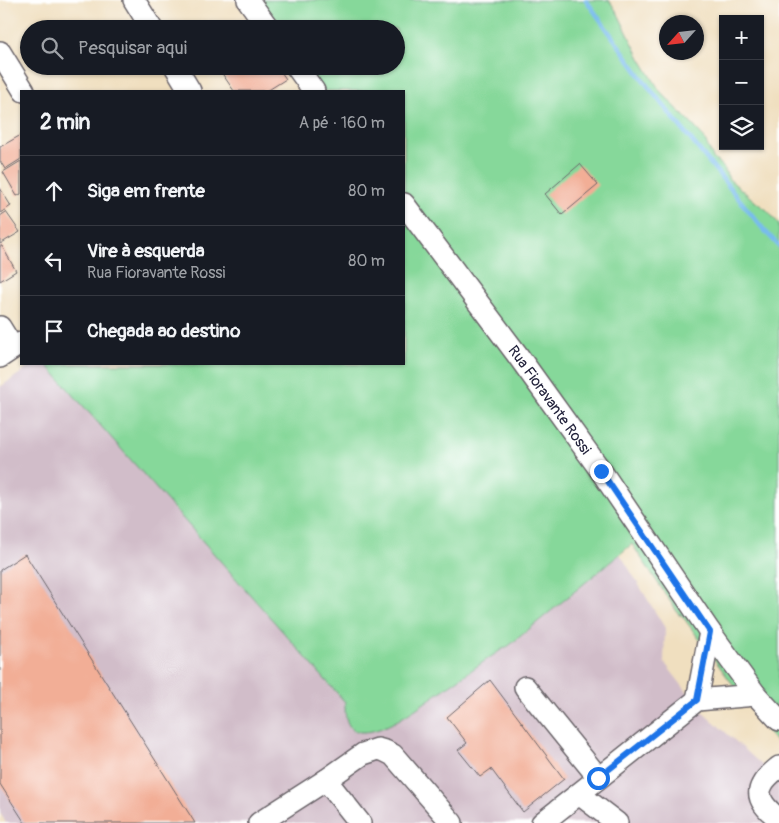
<!DOCTYPE html>
<html lang="pt">
<meta charset="utf-8">
<style>
:root{--surface:#171b24;--page:#242831;--text:#f1f3f6;--muted:#9ea1a6;--line:#363941}
body{margin:0;font-family:Pangolin,sans-serif;background:var(--page);color:var(--text)}
.controls{position:absolute;right:15px;top:15px;display:grid;overflow:hidden;border-radius:0px;box-shadow:0 1px 4px #0004}
.controls button{width:45px;height:45px;display:grid;place-items:center;padding:0;border:0;border-bottom:1px solid var(--line);background:var(--surface);color:var(--text);font:25px sans-serif}
.compass{position:absolute;left:659px;top:15px;width:45px;height:45px;border-radius:50%;background:var(--surface);box-shadow:0 1px 4px #0004;rotate:243deg}
.stop{position:absolute;width:15px;height:15px;margin:-11px;border:4px solid #1a73e8;border-radius:50%;background:#fff}
.stop.end{background:#1a73e8;border-color:#fff;box-shadow:0 1px 5px #0008}
.list{margin:0;padding:0;list-style:none}
h2{display:flex;justify-content:space-between;align-items:center;height:65px;margin:0;padding:0 20px;font-size:21px}
h2 small{font-size:16px;font-weight:400;color:var(--muted)}
.list li{display:grid;grid-template-columns:32px 1fr auto;gap:15px;align-items:center;box-sizing:border-box;height:70px;padding:0 20px;border-top:1px solid var(--line)}
.list b{display:block;font-size:19px;white-space:nowrap}
.list p{margin:0;font-size:16px;white-space:nowrap;color:var(--muted)}
.list em{font-size:16px;font-style:normal;color:var(--muted)}
.icon{flex:none;width:28px;height:28px;fill:none;stroke:currentColor;stroke-width:2;stroke-linecap:round;stroke-linejoin:round}
.map{position:relative;flex:none;width:779px;height:823px;overflow:hidden}
.search{position:absolute;background:var(--surface);box-shadow:0 1px 4px #0004;left:20px;top:20px;width:385px;height:55px;display:flex;align-items:center;gap:12px;box-sizing:border-box;padding:0 18px;border-radius:28px;color:var(--muted);font-size:19px}
.panel{position:absolute;background:var(--surface);box-shadow:0 1px 4px #0004;left:20px;top:90px;width:385px;height:275px;border-radius:0px}
.map>svg:first-child{display:block}
.industrial{fill:#d1bdc9}
.green{fill:#86d89a;stroke:#547d6a}
.lines{fill:none;stroke-linecap:round;stroke-linejoin:round}
.stream{stroke:#78bbee;stroke-width:4.5}
.building{fill:#f2ae96}
.minor-casing{stroke:#6a6469;stroke-width:24}
.minor{stroke:#fff;stroke-width:21}
.route{stroke:#1a73e8;stroke-width:6}
.labels{text-anchor:middle;dominant-baseline:central;stroke-width:4;stroke-linejoin:round;paint-order:stroke}
.street-label{font-size:15px;fill:#22223b;stroke:#fff}
</style>
<div class="map">
<svg width="779" height="823" viewBox="0 0 779 823">
<rect width="100%" height="100%" fill="#fff"/>
<filter id="ink" filterUnits="userSpaceOnUse"><feTurbulence type="fractalNoise" baseFrequency=".02" numOctaves="2"/><feDisplacementMap in="SourceGraphic" scale="10" xChannelSelector="R" yChannelSelector="G"/><feConvolveMatrix kernelMatrix="1 2 1 2 8 2 1 2 1" color-interpolation-filters="sRGB"/></filter>
<filter id="wash" filterUnits="userSpaceOnUse"><feTurbulence type="fractalNoise" baseFrequency=".0096" numOctaves="4" result="noise"/><feDisplacementMap in="SourceGraphic" scale="20" xChannelSelector="R" yChannelSelector="G"/><feGaussianBlur stdDeviation="1.12" result="paint"/><feColorMatrix in="noise" values="0 0 0 0 0 0 0 0 0 0 0 0 0 0 0 0 0 1.4 0 .05"/><feComposite in="paint" operator="in"/></filter>
<g filter="url(#wash)">
<rect width="100%" height="100%" fill="#f0dfbf"/>
<path class="industrial" d="M 34,364 L 404,364 L 602,524 L 665,628 L 664,662 L 702,711 L 763,766 L 779,772 L 779,823 L 6,823 L 0,813 L 0,387 Z"/>
<path class="green" d="M 244,0 L 609,0 L 617,12 L 640,58 L 660,91 L 703,136 L 713,158 L 724,168 L 729,179 L 757,203 L 767,210 L 779,224 L 779,745 L 771,736 L 680,613 L 680,616 L 632,544 L 505,649 L 504,648 C 483,662 463,676 443,690 C 423,703 386,734 361,732 C 345,731 345,714 345,702 L 46,364 L 404,364 L 404,91 L 313,91 L 294,66 L 396,66 L 396,29 L 266,29 Z"/>
<g class="lines">
<path class="stream" d="M 586,0 L 650,89 L 764,230 L 779,246"/>
</g>
<g id="blocks">
<path class="building" d="M 246,21 L 252,29 L 234,29 Z
M 217,66 L 277,66 L 286,79 L 267,91 L 234,91 Z
M 21,135 L 21,159 L 5,169 L 0,161 L 0,147 Z
M 21,161 L 21,194 L 17,196 L 3,172 Z
M 580,164 L 598,185 L 562,215 L 545,194 Z
M 0,188 L 11,206 L 0,213 Z
M 6,212 L 20,232 L 0,244 L 0,216 Z
M 0,246 L 2,246 L 16,271 L 0,281 Z
M 25,554 L 195,823 L 25,823 L 0,784 L 0,570 Z
M 490,680 L 564,779 L 523,812 L 491,769 L 480,777 L 458,750 L 467,743 L 447,717 Z"/>
</g>
</g>
<g filter="url(#ink)">
<use href="#blocks" fill-opacity="0" stroke="#6a6469" stroke-width="1"/>
<g class="lines">
<g class="minor-casing">
<g id="minor">
<path d="M 134,0 L 152,29"/>
<path d="M 248,0 L 269,29"/>
<path d="M 0,52 L 24,91"/>
<path d="M 175,66 L 190,91"/>
<path d="M 296,66 L 314,91"/>
<path id="s1" d="M 404,204 L 516,353 L 601,471 L 710,632 L 756,695 L 779,720"/>
<path d="M 0,327 L 13,348"/>
<path d="M 0,357 L 21,343"/>
<path d="M 525,687 L 598,777"/>
<path d="M 697,700 L 710,632"/>
<path d="M 779,767 C 773,772 765,778 762,785 C 754,799 770,812 779,819"/>
<path d="M 326,780 L 360,823"/>
<path d="M 579,794 L 617,823"/>
<path d="M 259,823 L 326,780 L 363,754 L 378,749 L 385,751 L 393,755 L 452,823"/>
<path d="M 542,823 L 697,700 L 756,695"/>
</g>
</g>
<use href="#minor" class="minor"/>
</g>
</g>
<g class="lines" filter="url(#ink)">
<path class="route" d="M 598,778 L 697,700 L 710,632 L 601,471"/>
</g>
<g class="labels">
<g class="street-label">
<text stroke="none"><textPath href="#s1" startOffset="244">Rua Fioravante Rossi</textPath></text>
</g>
</g>
</svg>
<div class="controls">
<button>+</button>
<button>−</button>
<button><svg class="icon" aria-label="layers" viewBox="0 0 24 24"><path d="M12 4l9 5-9 5-9-5zM3 14l9 5 9-5"/></svg></button>
</div>
<svg class="compass" viewBox="-18 -18 36 36"><path d="M0-13l5 13h-10z" fill="#e53935"/><path d="M0 13l5-13h-10z" fill="#9ea1a6"/></svg>
<div class="stop" style="left:598px;top:778px"></div>
<div class="stop end" style="left:601px;top:471px"></div>
<div class="search"><svg class="icon" aria-label="search" viewBox="0 0 24 24"><circle cx="10" cy="10" r="6"/><path d="M15 15l6 6"/></svg>Pesquisar aqui</div>
<section class="panel">
<h2>2 min<small>A pé · 160 m</small></h2>
<ul class="list">
<li><svg class="icon" aria-label="ahead" viewBox="0 0 24 24"><path d="M12 20V5M6 11l6-6 6 6"/></svg><div><b>Siga em frente</b></div><em>80 m</em></li>
<li><svg class="icon" aria-label="left" viewBox="0 0 24 24"><path d="M17 20v-9H6M10 6l-5 5 5 5"/></svg><div><b>Vire à esquerda</b><p>Rua Fioravante Rossi</p></div><em>80 m</em></li>
<li><svg class="icon" aria-label="arrive" viewBox="0 0 24 24"><path d="M6 21V4h12l-3 4 3 4H6"/></svg><div><b>Chegada ao destino</b></div></li>
</ul>
</section>
</div>
